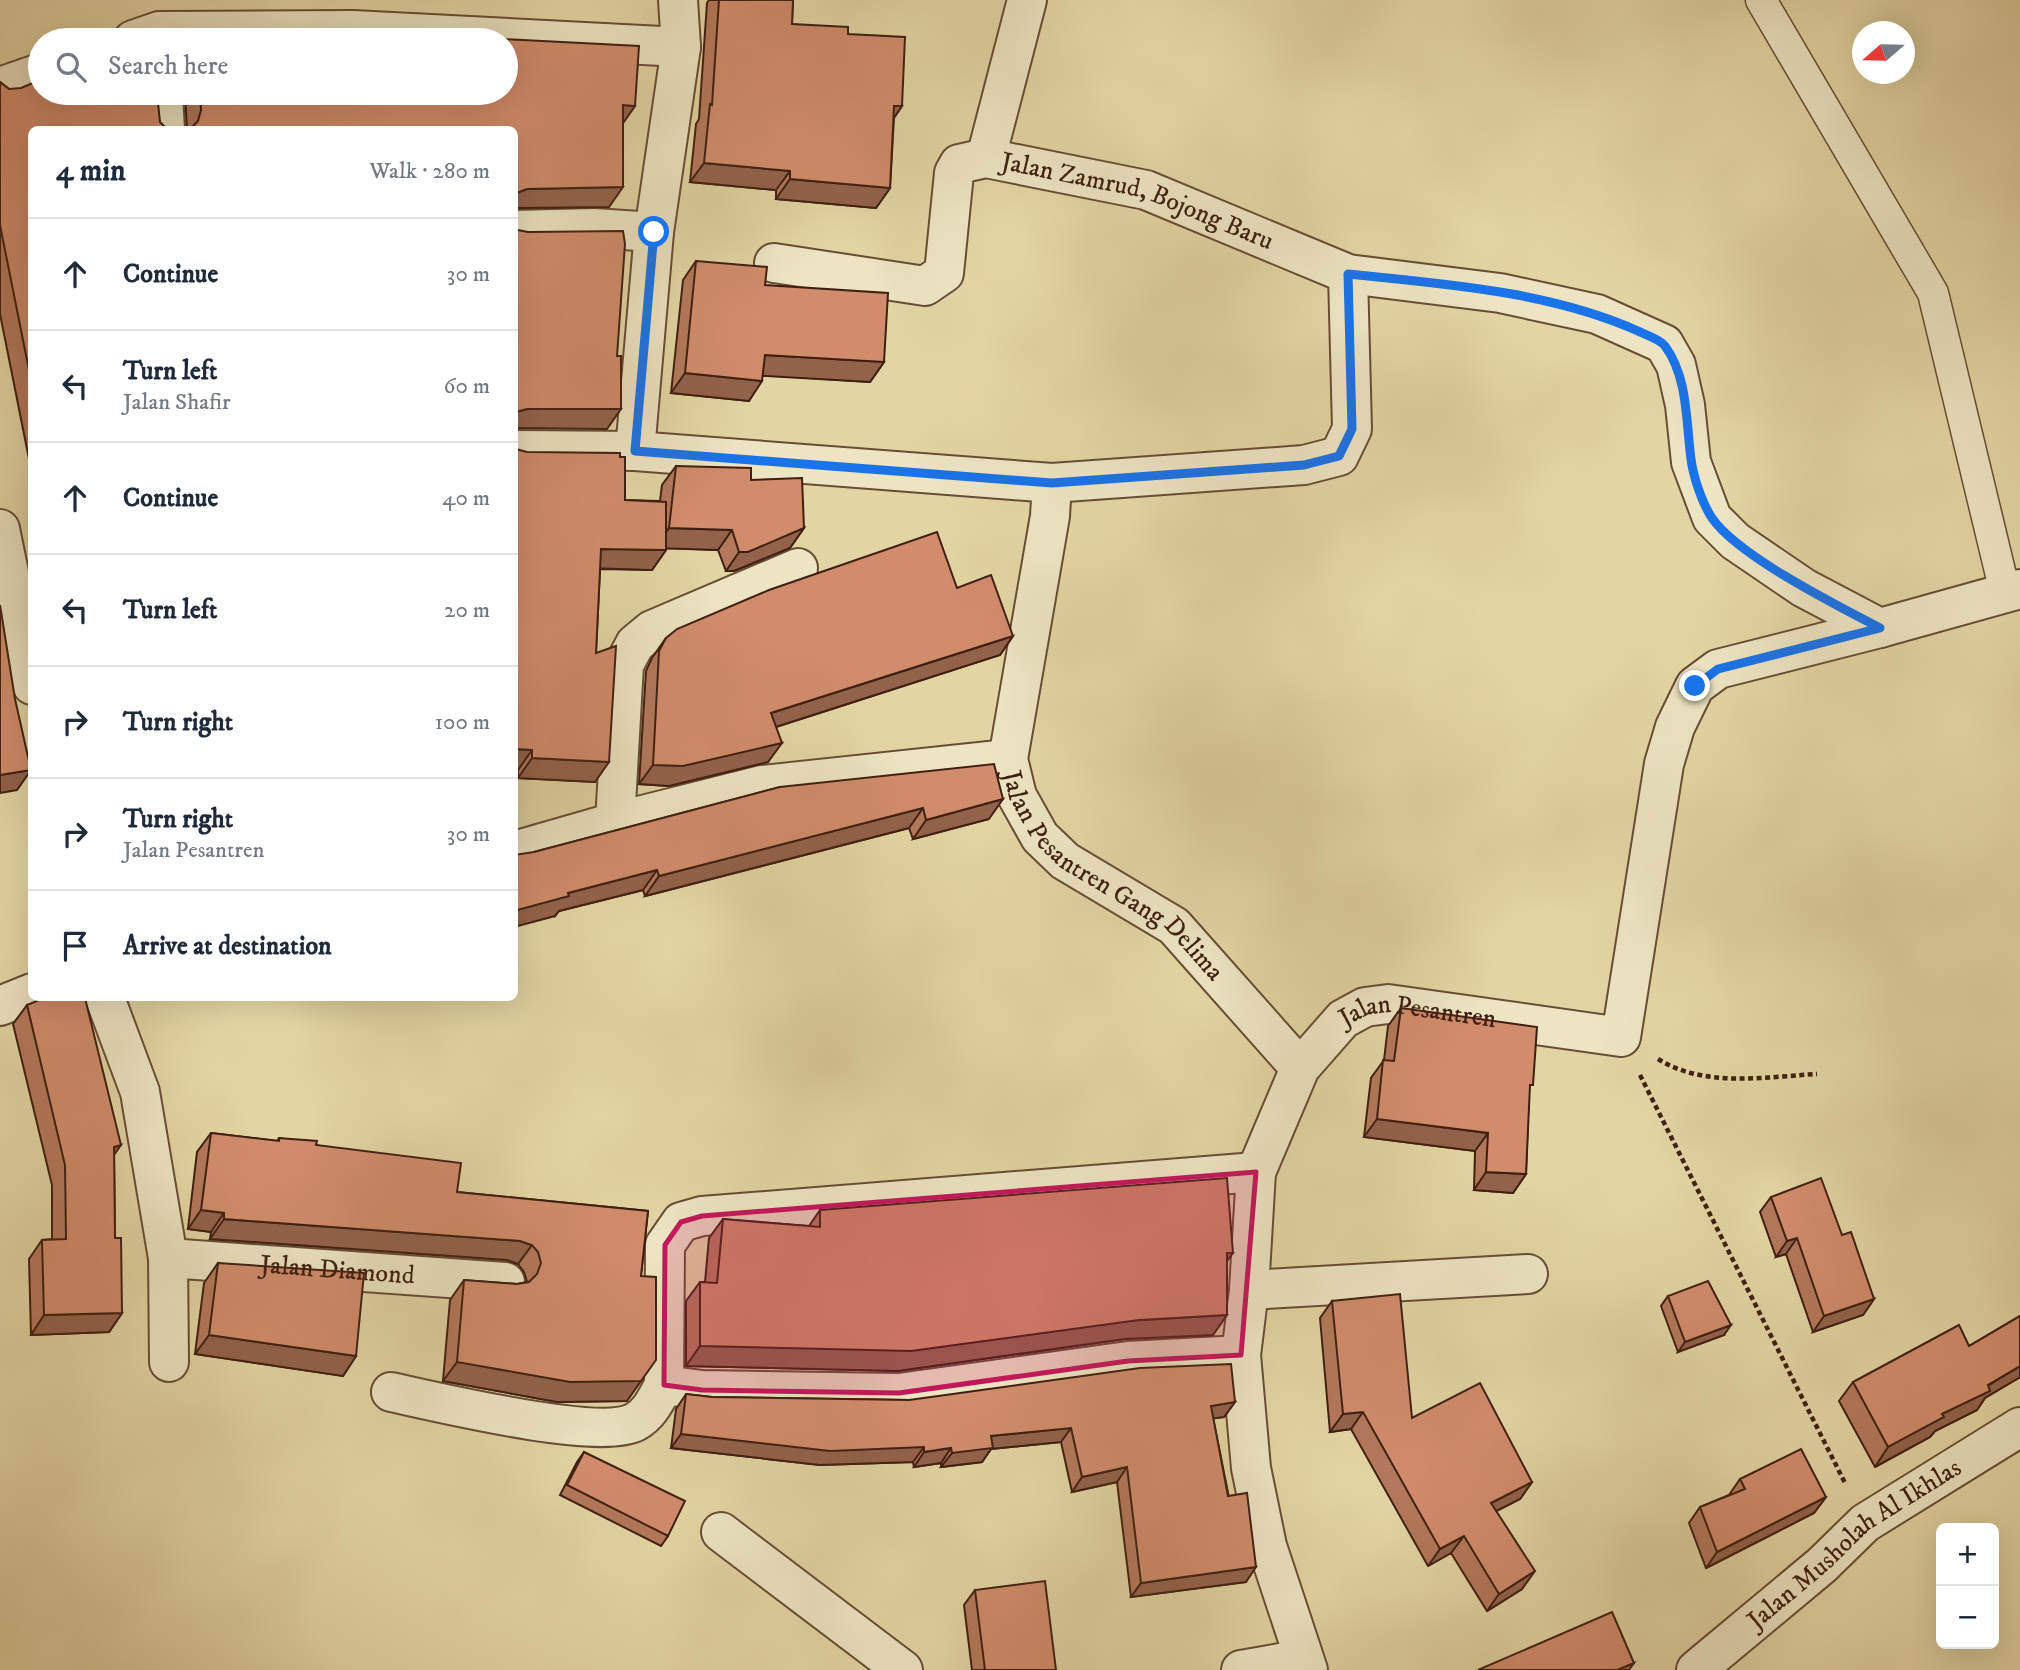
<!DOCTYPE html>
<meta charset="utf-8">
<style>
:root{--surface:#fff;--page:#f6f6f7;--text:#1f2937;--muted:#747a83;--line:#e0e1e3}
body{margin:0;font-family:"IM FELL DW Pica",serif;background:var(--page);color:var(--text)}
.controls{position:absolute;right:21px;bottom:21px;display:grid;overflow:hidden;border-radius:10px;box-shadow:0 7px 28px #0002}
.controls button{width:63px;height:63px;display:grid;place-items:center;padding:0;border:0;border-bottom:2px solid var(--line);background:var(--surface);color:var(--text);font:35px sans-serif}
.compass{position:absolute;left:1852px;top:21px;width:63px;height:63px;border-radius:50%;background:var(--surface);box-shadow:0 7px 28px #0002;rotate:250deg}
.stop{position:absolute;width:21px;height:21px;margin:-16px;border:5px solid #1a73e8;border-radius:50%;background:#fff}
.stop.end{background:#1a73e8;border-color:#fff;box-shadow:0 2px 7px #0008}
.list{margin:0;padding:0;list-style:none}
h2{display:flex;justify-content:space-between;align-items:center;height:91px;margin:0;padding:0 28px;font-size:30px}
h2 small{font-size:23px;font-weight:400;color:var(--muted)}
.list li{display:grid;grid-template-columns:46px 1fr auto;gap:21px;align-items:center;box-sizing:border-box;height:112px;padding:0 28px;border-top:2px solid var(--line)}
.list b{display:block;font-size:26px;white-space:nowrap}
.list p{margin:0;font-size:23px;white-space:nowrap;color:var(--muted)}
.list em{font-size:23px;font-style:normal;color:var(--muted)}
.icon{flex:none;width:38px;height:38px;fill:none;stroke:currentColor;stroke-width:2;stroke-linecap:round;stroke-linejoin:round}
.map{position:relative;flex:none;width:2020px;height:1670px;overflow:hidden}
.search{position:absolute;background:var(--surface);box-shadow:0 7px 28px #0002;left:28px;top:28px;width:490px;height:77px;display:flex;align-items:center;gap:18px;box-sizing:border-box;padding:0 24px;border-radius:38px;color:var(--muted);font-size:26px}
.panel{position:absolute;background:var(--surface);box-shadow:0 7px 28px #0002;left:28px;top:126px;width:490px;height:875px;border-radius:10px}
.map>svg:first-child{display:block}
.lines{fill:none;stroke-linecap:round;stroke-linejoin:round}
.service-casing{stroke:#694c36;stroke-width:33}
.minor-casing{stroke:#694c36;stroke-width:42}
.path{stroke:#401f12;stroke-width:4.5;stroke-dasharray:5 3.5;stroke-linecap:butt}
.service{stroke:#ede4c3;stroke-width:30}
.minor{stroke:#ede4c3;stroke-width:38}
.wall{fill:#b4785c;stroke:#401f12;stroke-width:2}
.shaded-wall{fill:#92624b;stroke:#401f12;stroke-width:2}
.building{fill:#d18c6b;stroke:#401f12;stroke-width:2}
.route{stroke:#1a73e8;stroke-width:9}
.marked{fill:#c2185b;fill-opacity:0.2;stroke:#c2185b;stroke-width:5;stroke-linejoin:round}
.labels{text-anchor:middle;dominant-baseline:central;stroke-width:5;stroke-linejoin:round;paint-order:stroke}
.street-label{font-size:26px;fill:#401f12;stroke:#ede4c3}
</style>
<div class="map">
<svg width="2020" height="1670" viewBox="0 0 2020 1670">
<rect width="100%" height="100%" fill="#e3d5a3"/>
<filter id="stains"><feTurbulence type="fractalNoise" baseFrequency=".00286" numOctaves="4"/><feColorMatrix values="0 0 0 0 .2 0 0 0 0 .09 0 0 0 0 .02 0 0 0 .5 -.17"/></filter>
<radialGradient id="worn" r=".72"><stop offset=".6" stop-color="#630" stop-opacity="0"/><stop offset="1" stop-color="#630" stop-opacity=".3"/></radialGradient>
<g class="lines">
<g class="service-casing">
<path id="service" d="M 1761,0 L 1933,293 L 2005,592"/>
</g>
<g class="minor-casing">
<g id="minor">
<path d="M 133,40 L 159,31 L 353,30 L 681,47"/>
<path d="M 0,87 L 40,73"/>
<path d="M 163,93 L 165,130"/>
<path d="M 986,158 L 1027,0"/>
<path d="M 514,230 L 594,228 L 654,232"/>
<path id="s1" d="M 774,263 L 925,286 L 944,273 L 954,173 L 959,164 L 986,158 L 1146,190 L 1348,274 L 1500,293 L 1597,314 L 1664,344 L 1676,365 L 1685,405 L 1691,462 L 1712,518 L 1735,541 L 1804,588 L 1880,628 L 2020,589"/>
<path d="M 514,450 L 635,451 L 1052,483 L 1304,465 L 1339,456 L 1352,429 L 1348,274"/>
<path d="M 635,451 L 654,232 L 681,47 L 678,0"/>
<path id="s2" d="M 1052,483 L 1050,516 L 1008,759 L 1017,796 L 1040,837 L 1065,861 L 1174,926 L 1300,1068"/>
<path d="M 0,529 L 32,685"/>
<path d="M 615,822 L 624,665 L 635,644 L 652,630 L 798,568"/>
<path d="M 514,851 L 615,822 L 762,785 L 1008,759"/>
<path d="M 105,998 L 140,1092 L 168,1258 L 169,1362"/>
<path d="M 0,1006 L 32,993"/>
<path id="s3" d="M 168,1258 L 505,1282"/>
<path d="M 1249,1290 L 1528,1274"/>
<path d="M 1241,1355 L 1128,1361 L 899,1393 L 702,1390 L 664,1385 L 665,1245 L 681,1222 L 702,1216 L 1256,1172"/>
<path d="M 391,1392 C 437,1402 599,1441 635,1422 C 650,1414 656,1399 664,1385"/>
<path d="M 721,1532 L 903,1670"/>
<path d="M 1241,1670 L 1303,1659"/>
<path id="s4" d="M 1308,1670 L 1267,1546 L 1251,1468 L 1241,1355 L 1249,1290 L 1256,1172 L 1300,1068 L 1343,1019 L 1365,1007 L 1388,1004 L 1621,1037 L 1664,764 L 1675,727 L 1695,686 L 1718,669 L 1880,628"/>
<path id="s5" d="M 1696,1670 L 1822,1565 L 1865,1523 L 2020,1427"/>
</g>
</g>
<path class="path" d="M 1658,1059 C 1704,1088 1765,1077 1817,1074
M 1640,1075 L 1845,1483"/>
<use href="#service" class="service"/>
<use href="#minor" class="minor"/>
</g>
<path class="wall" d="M 709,0 L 793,0 L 792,24 L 848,34 L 902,106 L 894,118 L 890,188 L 876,208 L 776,199 L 776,190 L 690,182 L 696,124 L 699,119 L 707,3 Z
M 0,82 L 9,89 L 32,130 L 32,474 L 0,314 Z
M 185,93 L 506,93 L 623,123 L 609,207 L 514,208 L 514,130 L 187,130 Z
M 696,261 L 765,285 L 884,362 L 870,382 L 763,375 L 749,401 L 671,393 L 683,280 Z
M 516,449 L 625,500 L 660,501 L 662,485 L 676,466 L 751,480 L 804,528 L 790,548 L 734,571 L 726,571 L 718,550 L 666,548 L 666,550 L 652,570 L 600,569 L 596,653 L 595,782 L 518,778 Z
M 957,588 L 1013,636 L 1000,655 L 776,727 L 768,762 L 669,786 L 639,784 L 646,671 L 652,658 L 666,638 Z
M 780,787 L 989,819 L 913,839 L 909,828 L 645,896 L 643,890 L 559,911 L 555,916 L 534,852 Z
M 27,1005 L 114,1155 L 115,1238 L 122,1313 L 109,1332 L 31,1335 L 29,1259 L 42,1240 L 52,1239 L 52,1185 L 13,1024 Z
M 1401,1008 L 1529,1090 L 1526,1174 L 1513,1193 L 1474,1190 L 1475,1151 L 1364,1137 L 1371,1078 L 1384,1060 L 1388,1026 Z
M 211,1133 L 277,1141 L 279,1138 L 316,1145 L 457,1192 L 648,1211 L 627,1401 L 557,1402 L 443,1381 L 450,1300 L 464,1280 L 517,1284 L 527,1282 L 524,1272 L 518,1264 L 507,1260 L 210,1239 L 211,1232 L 188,1229 L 197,1152 Z
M 1771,1197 L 1842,1235 L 1874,1299 L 1863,1315 L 1813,1332 L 1786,1254 L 1776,1257 L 1760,1212 Z
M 820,1210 L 1227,1261 L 1213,1335 L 1125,1339 L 898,1371 L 686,1366 L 686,1301 L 700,1282 L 705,1282 L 709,1238 L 723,1219 L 809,1226 Z
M 218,1263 L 356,1356 L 343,1376 L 195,1354 L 204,1283 Z
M 1668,1296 L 1724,1335 L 1678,1352 L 1661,1306 Z
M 1332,1301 L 1412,1418 L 1532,1482 L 1520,1499 L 1496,1511 L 1522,1589 L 1487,1611 L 1451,1553 L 1428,1566 L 1351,1429 L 1330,1432 L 1320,1318 Z
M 2020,1316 L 2020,1377 L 1985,1398 L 1977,1410 L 1935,1431 L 1930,1437 L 1875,1467 L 1839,1401 L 1853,1382 L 1969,1346 Z
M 686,1394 L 712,1397 L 909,1400 L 1235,1402 L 1224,1417 L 1213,1418 L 1246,1582 L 1131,1597 L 1117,1482 L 1072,1492 L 1061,1442 L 991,1449 L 982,1462 L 941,1467 L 941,1463 L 914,1467 L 913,1462 L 820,1465 L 671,1448 L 676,1409 Z
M 584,1452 L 668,1536 L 661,1546 L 560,1495 L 577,1462 Z
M 1740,1479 L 1826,1497 L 1814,1513 L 1706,1568 L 1689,1523 L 1700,1507 L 1729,1495 Z
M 975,1590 L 1056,1670 L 972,1670 L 964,1605 Z"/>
<path class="shaded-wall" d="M 623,105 L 635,106 L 621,126 Z
M 894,106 L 902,106 L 888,126 Z
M 704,163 L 790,171 L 776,190 L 690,182 Z
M 790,179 L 890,188 L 876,208 L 776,199 Z
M 623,187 L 609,207 L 514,208 L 514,194 L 527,189 Z
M 765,355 L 884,362 L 870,382 L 751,375 Z
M 685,373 L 762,381 L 749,401 L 671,393 Z
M 527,409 L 621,409 L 607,429 L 514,428 L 514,414 L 516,412 Z
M 669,528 L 732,530 L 718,550 L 655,548 Z
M 804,528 L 790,548 L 734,571 L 726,571 L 739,552 Z
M 601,549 L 666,550 L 652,570 L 587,568 Z
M 1013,636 L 1000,655 L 757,733 L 771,713 Z
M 782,743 L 768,762 L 669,786 L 639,784 L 653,765 Z
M 514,749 L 532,750 L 518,770 L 514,770 Z
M 532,758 L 609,762 L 595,782 L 518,778 Z
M 31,770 L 17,790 L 0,793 L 0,775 Z
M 1003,799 L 989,819 L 913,839 L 926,820 Z
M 923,808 L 909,828 L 645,896 L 659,876 Z
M 657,870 L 643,890 L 559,911 L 555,916 L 514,927 L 514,911 L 568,893 Z
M 1377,1119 L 1488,1133 L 1475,1151 L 1364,1137 Z
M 121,1145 L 107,1165 L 114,1147 Z
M 1486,1172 L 1526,1174 L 1513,1193 L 1474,1190 Z
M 201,1210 L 224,1213 L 211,1232 L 188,1229 Z
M 224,1219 L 520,1241 L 532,1245 L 518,1264 L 507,1260 L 210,1239 Z
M 1797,1238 L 1786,1254 L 1776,1257 L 1787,1241 Z
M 1227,1253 L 1233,1253 L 1219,1272 Z
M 1874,1299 L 1863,1315 L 1813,1332 L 1824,1316 Z
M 122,1313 L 109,1332 L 31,1335 L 44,1315 Z
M 1227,1315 L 1213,1335 L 1125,1339 L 898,1371 L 686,1366 L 700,1346 Z
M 1731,1325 L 1724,1335 L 1678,1352 L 1685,1342 Z
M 209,1335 L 356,1356 L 343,1376 L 195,1354 Z
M 457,1362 L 641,1381 L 627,1401 L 557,1402 L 443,1381 Z
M 2020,1366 L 2020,1377 L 1985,1398 L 1977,1410 L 1935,1431 L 1930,1437 L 1875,1467 L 1888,1447 Z
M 1235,1402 L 1224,1417 L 1201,1420 L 1211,1406 Z
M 1363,1412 L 1351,1429 L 1330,1432 L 1343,1414 Z
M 1071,1428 L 1061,1442 L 991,1449 L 982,1462 L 941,1467 L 952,1453 L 991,1436 Z
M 681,1434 L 924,1447 L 913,1462 L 820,1465 L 671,1448 Z
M 951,1448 L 941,1463 L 914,1467 L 924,1452 Z
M 1127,1467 L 1117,1482 L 1072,1492 L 1082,1477 Z
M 1532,1482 L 1520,1499 L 1479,1520 L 1491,1503 Z
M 1826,1497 L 1814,1513 L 1706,1568 L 1717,1552 Z
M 1464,1536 L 1451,1553 L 1428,1566 L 1440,1549 Z
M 1256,1567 L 1246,1582 L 1131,1597 L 1141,1583 Z
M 1535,1571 L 1522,1589 L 1487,1611 L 1499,1594 Z
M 1634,1663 L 1629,1670 L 1617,1670 Z"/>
<path class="building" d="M 719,0 L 793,0 L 792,24 L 848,27 L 848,34 L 905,37 L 902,106 L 894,106 L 890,188 L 790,179 L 790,171 L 704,163 L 710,104 L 712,105 Z
M 366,32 L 639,46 L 635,106 L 623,105 L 623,187 L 527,189 L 514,194 L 514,130 L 187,130 L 191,128 L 198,121 L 201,110 L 200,93 L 506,93 L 506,40 L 150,40 L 176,33 Z
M 130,34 L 141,40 L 107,40 Z
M 40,80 L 40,93 L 157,93 L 160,122 L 168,130 L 32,130 L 32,385 L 0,225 L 0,82 L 9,89 L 21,88 Z
M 514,227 L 518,230 L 528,232 L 623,231 L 625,244 L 617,356 L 621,356 L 621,409 L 527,409 L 516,412 L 514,414 Z
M 696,261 L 767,267 L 765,285 L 888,293 L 884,362 L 765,355 L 762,381 L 685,373 Z
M 514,447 L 516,449 L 527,452 L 620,453 L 620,457 L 625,457 L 625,500 L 666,502 L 666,550 L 601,549 L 596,653 L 616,646 L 609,762 L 532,758 L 532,750 L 514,749 Z
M 676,466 L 751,468 L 751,480 L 802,478 L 804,528 L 748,552 L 739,552 L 732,530 L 669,528 Z
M 937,532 L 957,588 L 991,575 L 1013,636 L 771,713 L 782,743 L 683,766 L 653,765 L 659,651 L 666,638 L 677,629 L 769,590 Z
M 0,605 L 15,699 L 31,770 L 0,775 Z
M 994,764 L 1003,799 L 926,820 L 923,808 L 659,876 L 657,870 L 568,893 L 569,896 L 514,911 L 514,855 L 534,852 L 780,787 Z
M 44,998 L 85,998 L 121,1145 L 114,1147 L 115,1238 L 121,1238 L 122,1313 L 44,1315 L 42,1240 L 66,1239 L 65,1165 L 27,1005 Z
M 1401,1008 L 1537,1027 L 1533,1085 L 1530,1085 L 1526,1174 L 1486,1172 L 1488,1133 L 1377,1119 L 1383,1060 L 1394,1061 Z
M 211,1133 L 279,1141 L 279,1138 L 317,1141 L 316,1145 L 461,1163 L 457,1192 L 648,1211 L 641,1276 L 656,1277 L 656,1360 L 641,1381 L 570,1382 L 457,1362 L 464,1280 L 517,1284 L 529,1282 L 537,1274 L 541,1263 L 538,1252 L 532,1245 L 520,1241 L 224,1219 L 224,1213 L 201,1210 Z
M 1227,1178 L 1233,1253 L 1227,1253 L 1227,1315 L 1139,1320 L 911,1351 L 700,1346 L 700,1282 L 717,1283 L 723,1219 L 820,1227 L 820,1210 Z
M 1821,1178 L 1842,1235 L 1851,1232 L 1874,1299 L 1824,1316 L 1797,1238 L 1787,1241 L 1771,1197 Z
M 218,1263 L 364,1273 L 356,1356 L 209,1335 Z
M 1708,1281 L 1731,1325 L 1685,1342 L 1668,1296 Z
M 1400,1294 L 1412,1418 L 1480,1383 L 1532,1482 L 1491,1503 L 1535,1571 L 1499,1594 L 1464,1536 L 1440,1549 L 1363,1412 L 1343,1414 L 1332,1301 Z
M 2020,1316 L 2020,1366 L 1988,1385 L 1990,1391 L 1942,1414 L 1944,1417 L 1888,1447 L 1853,1382 L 1959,1325 L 1969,1346 Z
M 1231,1364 L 1235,1402 L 1211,1406 L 1228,1496 L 1247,1493 L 1256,1567 L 1141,1583 L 1127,1467 L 1082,1477 L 1071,1428 L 991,1436 L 993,1448 L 952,1453 L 951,1448 L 924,1452 L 924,1447 L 830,1451 L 681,1434 L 686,1394 L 712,1397 L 909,1400 L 1140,1368 Z
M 1801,1449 L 1826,1497 L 1717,1552 L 1700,1507 L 1745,1489 L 1740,1479 Z
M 584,1452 L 685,1501 L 668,1536 L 567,1485 Z
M 1045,1581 L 1056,1670 L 985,1670 L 975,1590 Z
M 1612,1612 L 1634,1663 L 1617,1670 L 1478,1670 Z"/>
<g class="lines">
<path class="route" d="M 654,232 L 635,451 L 1052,483 L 1304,465 L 1339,456 L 1352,429 L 1348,274 C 1444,284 1549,291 1638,331 C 1646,335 1660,339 1665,346 C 1688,377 1686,422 1691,459 C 1693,476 1702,503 1712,518 C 1738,556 1838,606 1880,628 L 1718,669 L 1695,686"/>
</g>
<path class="marked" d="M 1256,1172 L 1241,1355 L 1128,1361 L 899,1393 L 702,1390 L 664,1385 L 665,1245 L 681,1222 L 702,1216 Z"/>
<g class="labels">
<g class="street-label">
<text stroke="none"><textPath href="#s1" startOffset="472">Jalan Zamrud, Bojong Baru</textPath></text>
<text stroke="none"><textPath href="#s2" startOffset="443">Jalan Pesantren Gang Delima</textPath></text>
<text stroke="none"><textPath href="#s4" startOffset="763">Jalan Pesantren</textPath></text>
<text stroke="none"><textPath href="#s3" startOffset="170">Jalan Diamond</textPath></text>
<text stroke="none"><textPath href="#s5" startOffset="203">Jalan Musholah Al Ikhlas</textPath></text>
</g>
</g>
<rect width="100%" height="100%" filter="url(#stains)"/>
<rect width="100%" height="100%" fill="url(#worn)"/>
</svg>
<div class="controls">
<button>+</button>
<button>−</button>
</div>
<svg class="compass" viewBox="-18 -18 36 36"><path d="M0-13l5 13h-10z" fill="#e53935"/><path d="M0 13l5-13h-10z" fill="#747a83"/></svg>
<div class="stop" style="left:654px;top:232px"></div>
<div class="stop end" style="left:1695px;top:686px"></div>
<div class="search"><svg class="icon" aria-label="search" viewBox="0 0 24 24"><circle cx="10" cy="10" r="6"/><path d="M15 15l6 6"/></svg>Search here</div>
<section class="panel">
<h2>4 min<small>Walk · 280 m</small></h2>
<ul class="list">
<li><svg class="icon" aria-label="ahead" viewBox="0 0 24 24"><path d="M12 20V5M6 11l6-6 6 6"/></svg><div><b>Continue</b></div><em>30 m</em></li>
<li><svg class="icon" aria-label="left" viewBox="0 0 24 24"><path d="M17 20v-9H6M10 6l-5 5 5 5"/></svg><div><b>Turn left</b><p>Jalan Shafir</p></div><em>60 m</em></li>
<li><svg class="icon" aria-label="ahead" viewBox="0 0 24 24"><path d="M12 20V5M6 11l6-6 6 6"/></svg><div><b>Continue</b></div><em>40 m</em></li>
<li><svg class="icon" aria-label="left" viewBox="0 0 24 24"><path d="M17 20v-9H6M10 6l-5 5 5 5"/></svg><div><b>Turn left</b></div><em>20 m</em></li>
<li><svg class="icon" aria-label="right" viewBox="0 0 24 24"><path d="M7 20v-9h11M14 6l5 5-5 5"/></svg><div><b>Turn right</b></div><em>100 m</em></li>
<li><svg class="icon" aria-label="right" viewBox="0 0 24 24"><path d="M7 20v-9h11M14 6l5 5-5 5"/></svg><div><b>Turn right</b><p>Jalan Pesantren</p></div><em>30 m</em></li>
<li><svg class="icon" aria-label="arrive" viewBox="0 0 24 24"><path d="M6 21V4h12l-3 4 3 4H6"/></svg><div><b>Arrive at destination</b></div></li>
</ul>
</section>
</div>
